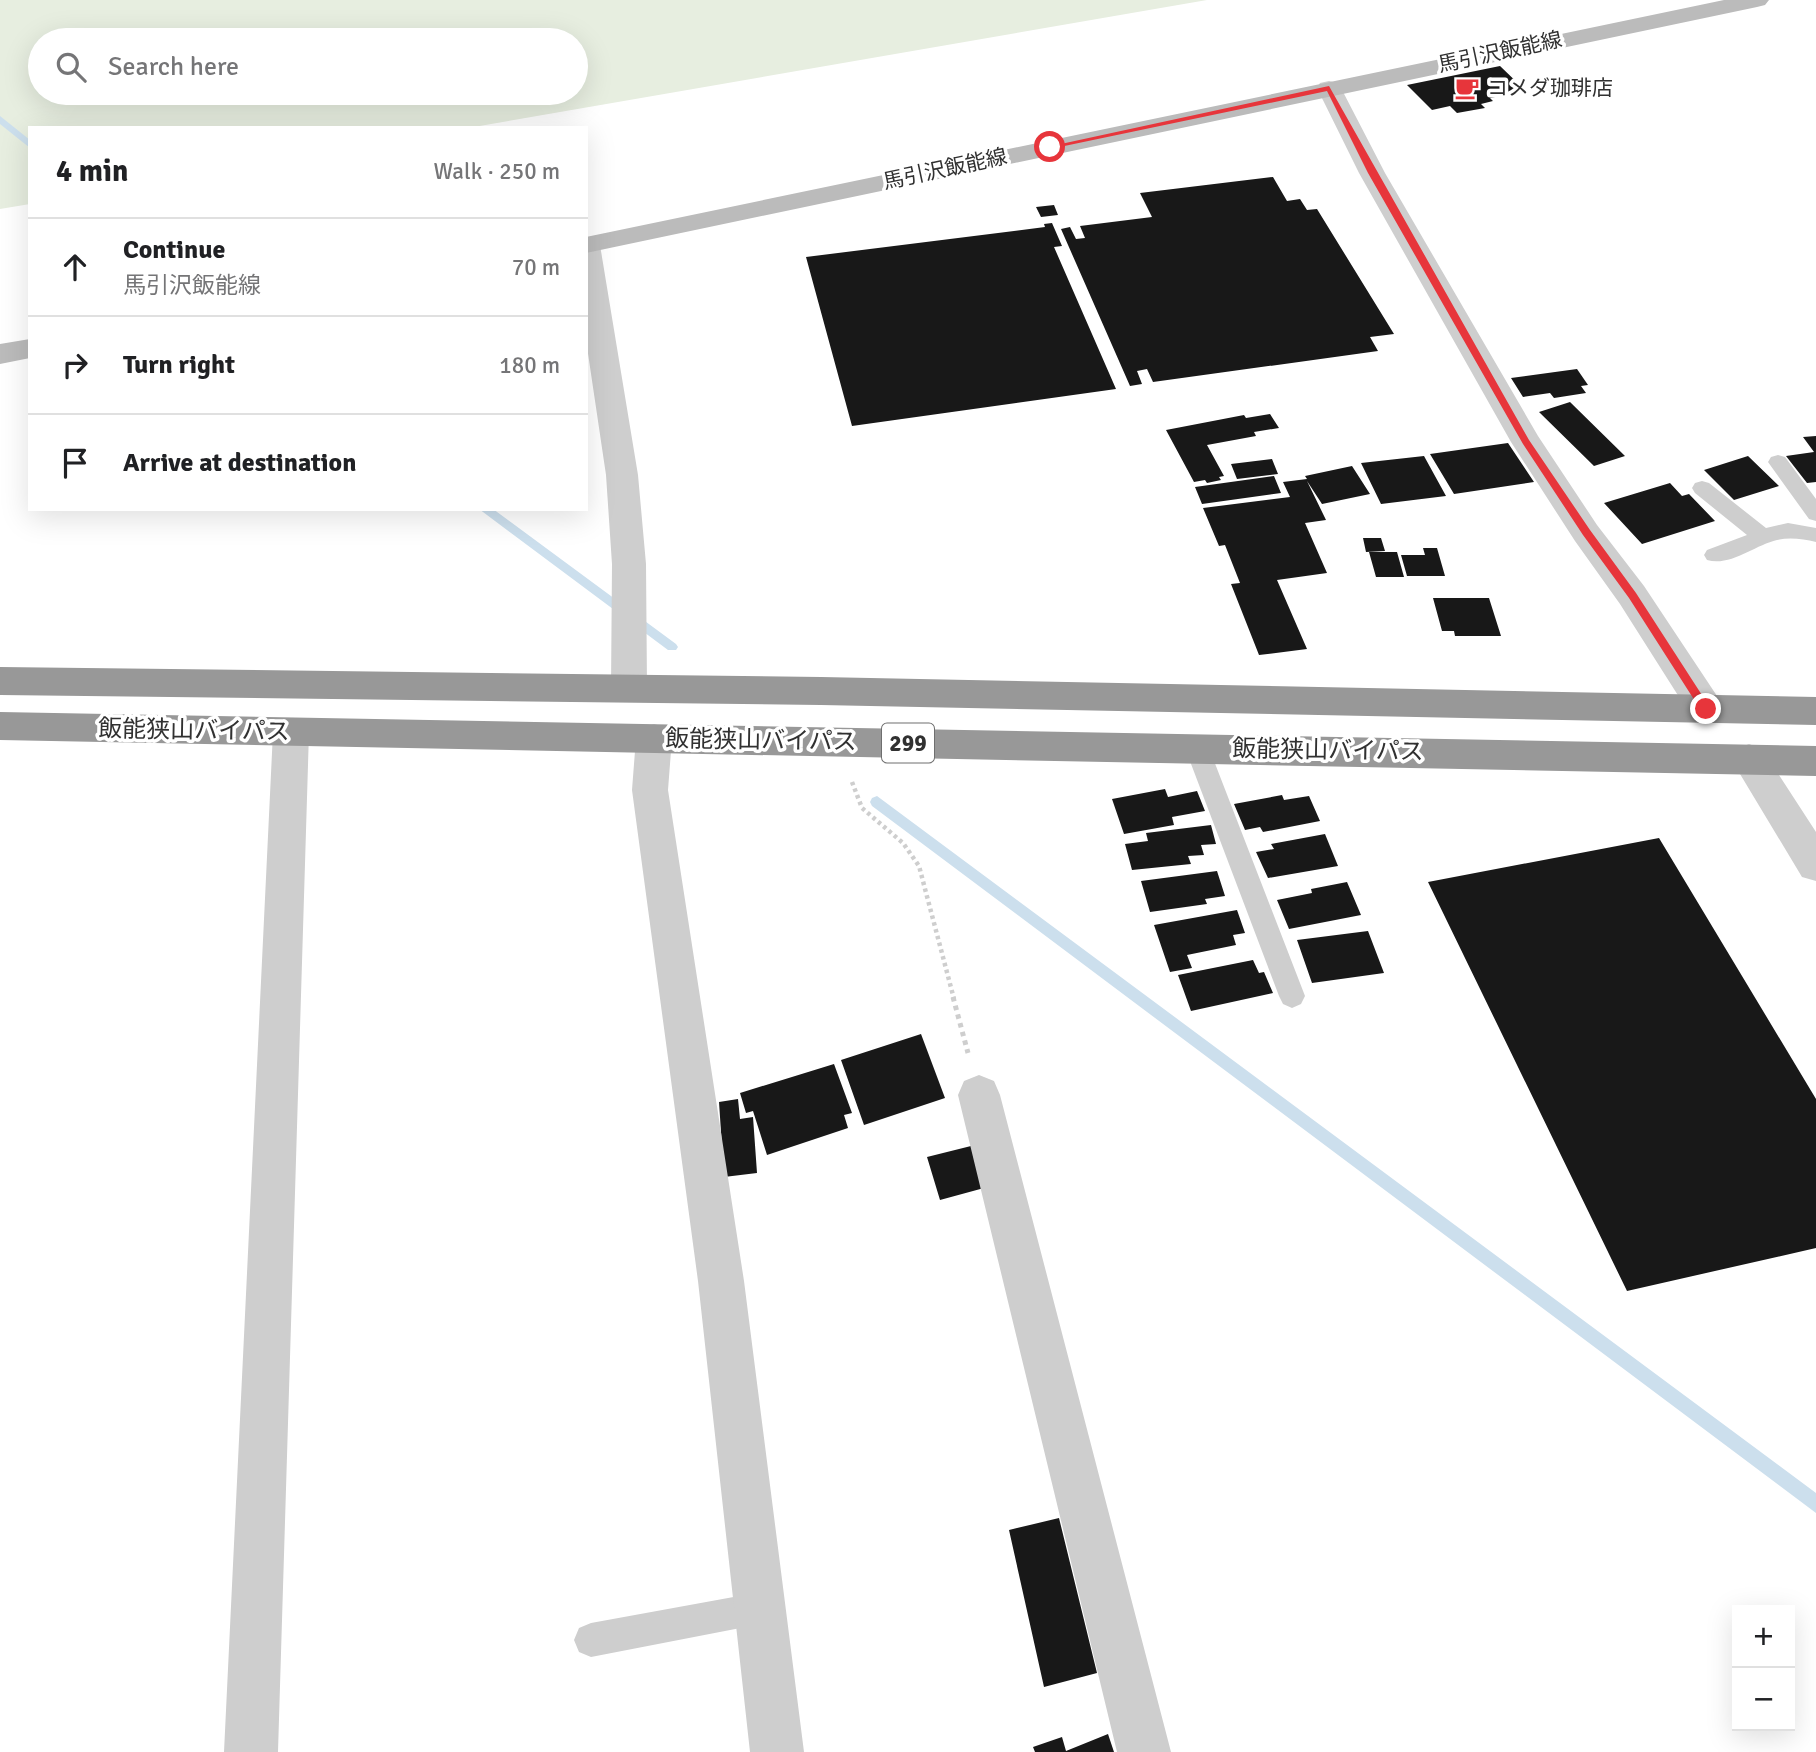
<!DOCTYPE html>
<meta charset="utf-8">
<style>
:root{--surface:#fff;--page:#f6f6f6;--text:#202124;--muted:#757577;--line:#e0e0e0}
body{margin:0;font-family:Signika,"Noto Sans JP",sans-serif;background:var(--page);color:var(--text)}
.controls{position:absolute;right:21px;bottom:21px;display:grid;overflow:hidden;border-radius:0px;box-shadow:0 7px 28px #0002}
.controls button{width:63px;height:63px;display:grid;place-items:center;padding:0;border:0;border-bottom:2px solid var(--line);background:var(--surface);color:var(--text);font:35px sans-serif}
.stop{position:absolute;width:21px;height:21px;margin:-16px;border:5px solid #e7353b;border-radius:50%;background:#fff}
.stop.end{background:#e7353b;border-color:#fff;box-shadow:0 2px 7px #0008}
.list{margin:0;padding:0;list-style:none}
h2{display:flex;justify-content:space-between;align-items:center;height:91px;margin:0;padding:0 28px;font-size:30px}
h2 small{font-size:23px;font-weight:400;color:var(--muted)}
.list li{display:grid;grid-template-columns:46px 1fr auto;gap:21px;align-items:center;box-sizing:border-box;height:98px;padding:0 28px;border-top:2px solid var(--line)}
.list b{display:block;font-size:26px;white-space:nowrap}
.list p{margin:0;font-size:23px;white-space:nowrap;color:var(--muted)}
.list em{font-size:23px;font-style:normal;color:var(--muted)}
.icon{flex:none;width:38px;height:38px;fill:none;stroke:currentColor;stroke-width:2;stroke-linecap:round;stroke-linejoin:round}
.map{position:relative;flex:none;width:1816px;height:1752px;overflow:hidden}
.search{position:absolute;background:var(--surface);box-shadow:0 7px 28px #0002;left:28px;top:28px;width:560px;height:77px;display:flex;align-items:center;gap:18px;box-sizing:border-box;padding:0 24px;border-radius:38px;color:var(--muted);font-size:26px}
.panel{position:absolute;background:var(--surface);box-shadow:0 7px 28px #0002;left:28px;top:126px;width:560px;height:385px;border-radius:0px}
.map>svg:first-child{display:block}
.green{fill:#e7eee0;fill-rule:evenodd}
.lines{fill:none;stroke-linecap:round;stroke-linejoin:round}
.stream{fill:#ccdfed;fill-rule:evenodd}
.building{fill:#181818}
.path-far1{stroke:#cecece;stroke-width:4.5;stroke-dasharray:3.5 3.5;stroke-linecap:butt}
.path{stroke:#cecece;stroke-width:5;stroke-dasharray:4.5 4.5;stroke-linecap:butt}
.lane{fill:#cecece;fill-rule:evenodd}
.street{fill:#cecece;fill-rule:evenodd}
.secondary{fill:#bbb;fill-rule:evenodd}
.highway{fill:#989898;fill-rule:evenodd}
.route{fill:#e7353b}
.labels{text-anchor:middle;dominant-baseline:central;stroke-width:7;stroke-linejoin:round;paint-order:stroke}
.far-street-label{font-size:21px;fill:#313131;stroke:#fff}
.far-poi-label{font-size:21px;fill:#313131;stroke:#fff;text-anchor:start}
.shield{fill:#fff;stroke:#6f6f6f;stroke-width:2}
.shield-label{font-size:23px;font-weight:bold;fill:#313131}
.street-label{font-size:24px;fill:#313131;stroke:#fff}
</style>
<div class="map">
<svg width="1816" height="1752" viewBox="0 0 1816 1752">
<rect width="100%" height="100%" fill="#fff"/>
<path class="green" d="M 0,0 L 1207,0 L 468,128 L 30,128 L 30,204 L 0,209 ZM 40,40 L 576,40 L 576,93 L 40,93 Z"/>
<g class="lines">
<path class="stream" d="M 0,116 L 30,140 L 30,148 L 0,124 Z
M 479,509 L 493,509 L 676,644 L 678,647 L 676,650 L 668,650 Z
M 877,796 L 1816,1493 L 1816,1513 L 872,806 L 870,802 L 872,798 Z"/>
</g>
<path class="building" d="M 1500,66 L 1526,91 L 1490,98 L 1493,101 L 1481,104 L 1485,108 L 1457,113 L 1450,106 L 1432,110 L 1407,85 Z
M 1273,177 L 1287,201 L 1300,199 L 1307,210 L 1317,209 L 1394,334 L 1370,337 L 1378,351 L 1153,382 L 1147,369 L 1137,371 L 1142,384 L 1130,386 L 1061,229 L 1070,227 L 1076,239 L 1085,238 L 1080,226 L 1152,217 L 1140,193 Z
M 1054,205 L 1058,215 L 1041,217 L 1036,207 Z
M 1052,223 L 1062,246 L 1054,247 L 1116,389 L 852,426 L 806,257 L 1045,227 L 1044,224 Z
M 1577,369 L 1588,385 L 1581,386 L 1586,393 L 1554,398 L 1550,393 L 1523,397 L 1511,378 Z
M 1570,402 L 1625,456 L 1594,466 L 1539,412 Z
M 1270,414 L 1279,428 L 1254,432 L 1256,436 L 1207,445 L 1224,476 L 1219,477 L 1221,480 L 1207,483 L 1205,480 L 1194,482 L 1166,430 L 1244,415 L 1246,418 Z
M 1816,436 L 1816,482 L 1807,483 L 1786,456 L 1814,452 L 1803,437 Z
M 1508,443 L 1534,482 L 1454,494 L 1430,454 Z
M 1424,456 L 1446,496 L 1381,504 L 1361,463 Z
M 1748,456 L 1779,486 L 1734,500 L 1704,470 Z
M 1272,459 L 1278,474 L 1237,479 L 1231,464 Z
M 1352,466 L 1370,494 L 1322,504 L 1307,481 L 1326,520 L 1305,523 L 1327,573 L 1277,580 L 1307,649 L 1259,655 L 1231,584 L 1240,583 L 1225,545 L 1219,546 L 1203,508 L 1290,497 L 1283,482 L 1307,479 L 1305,476 Z
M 1274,476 L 1281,493 L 1202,504 L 1195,487 Z
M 1670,483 L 1682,496 L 1689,494 L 1715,521 L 1642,544 L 1604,503 Z
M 1363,538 L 1381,538 L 1385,551 L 1366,552 Z
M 1423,548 L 1437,548 L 1445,576 L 1407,576 L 1401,555 L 1425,555 Z
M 1369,552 L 1397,552 L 1404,577 L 1376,577 Z
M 1433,598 L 1489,598 L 1501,636 L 1455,636 L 1454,631 L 1442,631 Z
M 1165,789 L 1168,797 L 1197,791 L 1205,811 L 1172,817 L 1174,825 L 1124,834 L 1112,799 Z
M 1282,795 L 1284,800 L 1309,796 L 1320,821 L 1263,832 L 1260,827 L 1245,830 L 1234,804 Z
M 1211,825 L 1216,844 L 1201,845 L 1204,855 L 1188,856 L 1191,864 L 1132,870 L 1125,844 L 1148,841 L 1146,833 Z
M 1325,834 L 1338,866 L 1268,878 L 1256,852 L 1274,849 L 1271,844 Z
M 1659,838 L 1816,1099 L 1816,1248 L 1627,1291 L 1428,882 Z
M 1217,871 L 1225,896 L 1205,899 L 1207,904 L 1150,912 L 1141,881 Z
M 1347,882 L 1361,915 L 1289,929 L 1277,900 L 1312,893 L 1311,889 Z
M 1237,910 L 1245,933 L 1233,935 L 1236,945 L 1187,955 L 1192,968 L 1170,972 L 1154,925 Z
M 1368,931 L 1384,973 L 1312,983 L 1297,940 Z
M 1253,960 L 1259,973 L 1264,972 L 1273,993 L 1191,1011 L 1178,975 Z
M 921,1034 L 945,1098 L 864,1125 L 841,1060 Z
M 834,1064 L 852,1113 L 844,1115 L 848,1128 L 767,1155 L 753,1111 L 746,1113 L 740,1093 Z
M 738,1099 L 740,1119 L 753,1117 L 757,1173 L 724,1177 L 719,1102 Z
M 971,1146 L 984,1188 L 940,1200 L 927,1157 Z
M 1059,1518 L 1097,1673 L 1044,1687 L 1009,1530 Z
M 1108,1734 L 1114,1752 L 1035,1752 L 1033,1747 L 1062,1737 L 1066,1751 Z"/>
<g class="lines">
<path class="path-far1" d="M 852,782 L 862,808 L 903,843 L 919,866 L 954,999"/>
<path class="path" d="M 953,997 L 968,1053"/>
<path class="lane" d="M 1778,455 L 1785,457 L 1816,499 L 1816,521 L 1809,519 L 1768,462 L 1771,457 Z
M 1702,481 L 1709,483 L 1766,528 L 1788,523 L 1816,528 L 1816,542 C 1803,539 1790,537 1777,540 C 1755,545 1730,567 1707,560 L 1704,555 L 1707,550 L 1747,535 L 1695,493 L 1692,488 L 1695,483 Z
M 1197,739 L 1205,741 L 1209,748 L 1305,996 L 1301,1004 L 1292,1008 L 1283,1004 L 1279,996 L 1185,748 L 1189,741 Z
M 761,1592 L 773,1596 L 777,1608 L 773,1620 L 761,1624 L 591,1657 L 579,1652 L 574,1640 L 579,1628 L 591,1623 Z"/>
<path class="street" d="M 1329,81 L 1338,83 L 1341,88 L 1385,173 L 1538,436 L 1597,525 L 1644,586 L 1719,699 L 1724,709 L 1719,719 L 1706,723 L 1693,719 L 1620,604 L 1575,541 L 1511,442 L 1359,173 L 1317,88 L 1320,83 Z
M 586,237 L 596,239 L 600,245 L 638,475 L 646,564 L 647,688 L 641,698 L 629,702 L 617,698 L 611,688 L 612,564 L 606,475 L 586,340 Z
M 291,718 L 304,722 L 309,732 L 278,1752 L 224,1752 L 273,732 L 278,722 Z
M 654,724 L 667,728 L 672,738 L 668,790 L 744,1281 L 804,1752 L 750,1752 L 698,1281 L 632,790 L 636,738 L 641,728 Z
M 1749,744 L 1762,749 L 1816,832 L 1816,881 L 1802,877 L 1731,759 L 1736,749 Z
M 979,1075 L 994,1081 L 1000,1095 L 1171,1752 L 1117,1752 L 958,1095 L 964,1081 Z"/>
<path class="secondary" d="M 1724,0 L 1769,0 L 1765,5 L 1757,7 L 586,253 L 586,237 Z
M 30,339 L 30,358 L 0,364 L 0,344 Z"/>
<path class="highway" d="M 0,667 L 821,677 L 1816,697 L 1816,725 L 821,705 L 0,695 Z
M 0,712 L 1816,746 L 1816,776 L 0,740 Z"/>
</g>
<path class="route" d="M 1329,86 L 1529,440 L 1590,530 L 1636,593 L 1709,706 L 1709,712 L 1702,712 L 1629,598 L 1583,535 L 1523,444 L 1368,173 L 1327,91 L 1050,149 L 1047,147 Z"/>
<defs>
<g id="cafe-bare" transform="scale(1.89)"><path d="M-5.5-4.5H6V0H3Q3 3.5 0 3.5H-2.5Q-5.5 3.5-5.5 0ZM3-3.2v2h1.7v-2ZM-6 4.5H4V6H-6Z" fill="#e7353b" stroke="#fff" stroke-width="2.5" paint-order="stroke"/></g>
</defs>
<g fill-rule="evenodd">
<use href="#cafe-bare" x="1467" y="88"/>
</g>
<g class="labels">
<g class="far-street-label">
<text transform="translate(1500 52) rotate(-12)">馬引沢飯能線</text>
<text transform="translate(945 169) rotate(-12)">馬引沢飯能線</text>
</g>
<g class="far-poi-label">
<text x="1487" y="88">コメダ珈琲店</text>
</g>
<rect class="shield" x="882" y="723.5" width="52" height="39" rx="5"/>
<g class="shield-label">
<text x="908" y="743">299</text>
</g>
<g class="street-label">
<text transform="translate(194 730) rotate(1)">飯能狭山バイパス</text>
<text transform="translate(761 740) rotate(1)">飯能狭山バイパス</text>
<text transform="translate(1328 750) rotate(1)">飯能狭山バイパス</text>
</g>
</g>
</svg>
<div class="controls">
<button>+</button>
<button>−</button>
</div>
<div class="stop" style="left:1050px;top:147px"></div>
<div class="stop end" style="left:1706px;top:709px"></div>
<div class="search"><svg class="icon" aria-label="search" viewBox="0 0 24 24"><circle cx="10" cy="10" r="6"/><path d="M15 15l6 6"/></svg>Search here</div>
<section class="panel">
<h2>4 min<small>Walk · 250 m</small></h2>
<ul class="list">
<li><svg class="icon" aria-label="ahead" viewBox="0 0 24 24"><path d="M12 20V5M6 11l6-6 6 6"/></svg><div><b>Continue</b><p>馬引沢飯能線</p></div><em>70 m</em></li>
<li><svg class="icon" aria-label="right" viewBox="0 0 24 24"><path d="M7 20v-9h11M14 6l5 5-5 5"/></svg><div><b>Turn right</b></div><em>180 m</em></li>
<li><svg class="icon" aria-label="arrive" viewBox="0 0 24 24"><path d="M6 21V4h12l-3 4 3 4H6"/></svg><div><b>Arrive at destination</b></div></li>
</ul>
</section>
</div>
